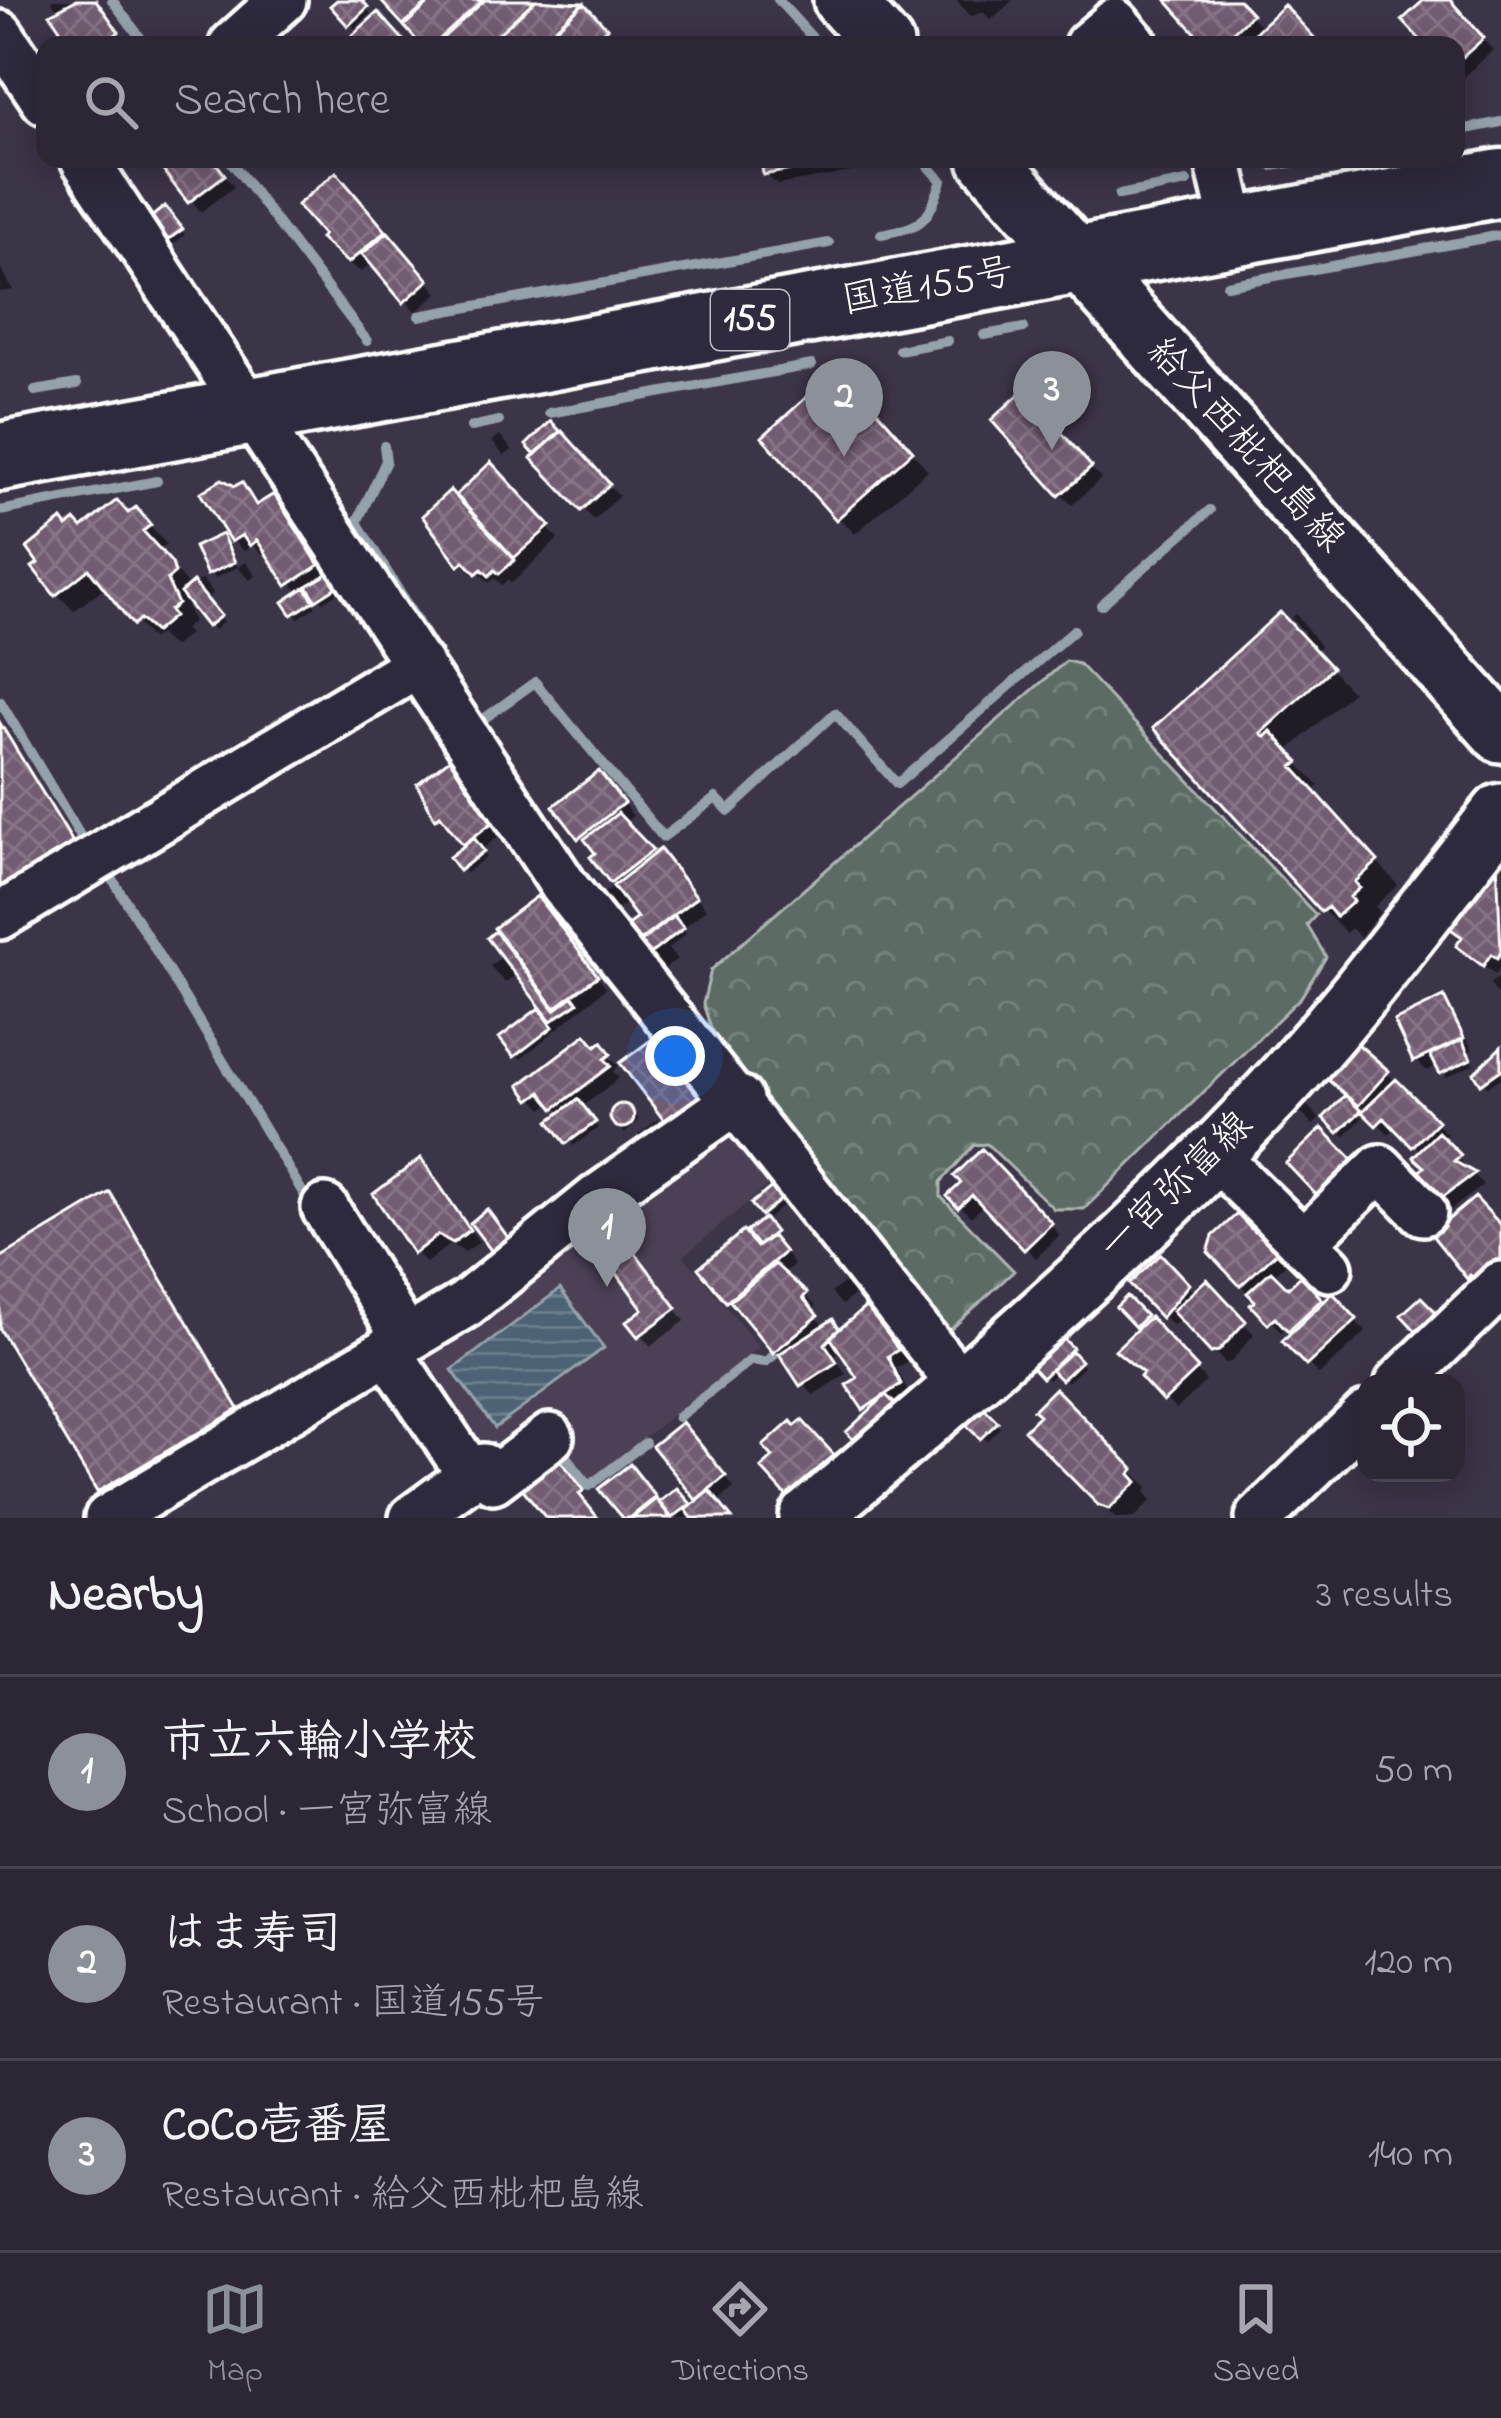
<!DOCTYPE html>
<meta charset="utf-8">
<style>
:root{--surface:#2d2735;--page:#352f3d;--text:#f1f3f6;--muted:#a7a5ad;--line:#484450;--accent:#8c9099}
body{margin:0;font-family:"Indie Flower","Klee One",sans-serif;background:var(--page);color:var(--text)}
.controls{position:absolute;right:36px;bottom:36px;display:grid;overflow:hidden;border-radius:24px;box-shadow:0 6px 30px #0003}
.controls button{width:108px;height:108px;display:grid;place-items:center;padding:0;border:0;border-bottom:3px solid var(--line);background:var(--surface);color:var(--text);font:60px sans-serif}
.you{position:absolute;left:675px;top:1056px;width:42px;height:42px;margin:-30px;border:9px solid #fff;border-radius:50%;background:#1a73e8;box-shadow:0 0 0 18px #1a73e833}
.badge{display:grid;place-items:center;width:78px;height:78px;border-radius:50%;background:var(--accent);color:#fff;font-size:39px;font-weight:700}
.pin{position:absolute;translate:-50% -99px;filter:drop-shadow(0 3px 6px #0008)}
.pin::after{content:'';position:absolute;top:63px;width:42px;height:36px;background:inherit;clip-path:polygon(0 0,100% 0,50% 100%)}
.list{margin:0;padding:0;list-style:none}
h2{display:flex;justify-content:space-between;align-items:center;height:156px;margin:0;padding:0 48px;font-size:51px}
h2 small{font-size:39px;font-weight:400;color:var(--muted)}
.list li{display:grid;grid-template-columns:78px 1fr auto;gap:36px;align-items:center;box-sizing:border-box;height:192px;padding:0 48px;border-top:3px solid var(--line)}
.list b{display:block;font-size:45px;white-space:nowrap}
.list p{margin:0;font-size:39px;white-space:nowrap;color:var(--muted)}
.list em{font-size:39px;font-style:normal;color:var(--muted)}
.icon{flex:none;width:66px;height:66px;fill:none;stroke:currentColor;stroke-width:2;stroke-linecap:round;stroke-linejoin:round}
.map{position:relative;flex:none;width:1501px;height:1518px;overflow:hidden}
.search{position:absolute;background:var(--surface);box-shadow:0 6px 30px #0003;left:36px;right:36px;top:36px;height:132px;display:flex;align-items:center;gap:30px;box-sizing:border-box;padding:0 42px;border-radius:24px;color:var(--muted);font-size:45px}
.sheet{height:732px;background:var(--surface)}
nav{display:flex;justify-content:space-around;align-items:center;box-sizing:border-box;height:168px;border-top:3px solid var(--line);background:var(--surface);font-size:33px;color:var(--muted)}
nav a{display:grid;justify-items:center;gap:6px}
nav .on{color:var(--accent)}
.map>svg:first-child{display:block}
.built{fill:#4c4054}
.forest{fill:url(#forest-crowns);stroke:#adb6b2;stroke-width:3}
.water{fill:url(#water-rules);stroke:#94a2ac;stroke-width:3}
.shadow{fill:#0007}
.lines{fill:none;stroke-linecap:round;stroke-linejoin:round}
.stream{stroke:#94a2ac;stroke-width:10}
.building{fill:url(#building-cross-hatch);stroke:#fff;stroke-width:3}
.minor-casing{stroke:#fff;stroke-width:54}
.major-casing{stroke:#fff;stroke-width:66}
.highway-casing{stroke:#fff;stroke-width:75}
.minor{stroke:#2f2a3d;stroke-width:45}
.major{stroke:#2f2a3d;stroke-width:57}
.highway{stroke:#2f2a3d;stroke-width:66}
.labels{text-anchor:middle;dominant-baseline:central;stroke-width:9;stroke-linejoin:round;paint-order:stroke}
.shield{fill:#2f2a3d;stroke:#c1bfc5;stroke-width:3}
.shield-label{font-size:36px;font-weight:bold;fill:#fff}
.street-label{font-size:39px;fill:#fff;stroke:#2f2a3d}
</style>
<div class="map">
<svg width="1501" height="1518" viewBox="0 0 1501 1518">
<defs>
<pattern id="forest-crowns" width="20" height="18" patternUnits="userSpaceOnUse" patternTransform="scale(3)"><rect width="20" height="18" fill="#5b6c65"/><path d="M2 6a3 3 0 1 1 6 0M12 15a3 3 0 1 1 6 0" fill="none" stroke="#74827c"/></pattern>
<pattern id="water-rules" width="6" height="5" patternUnits="userSpaceOnUse" patternTransform="scale(3)"><rect width="6" height="5" fill="#4c6475"/><path d="M0 2.5h6" fill="none" stroke="#677b8a"/></pattern>
<pattern id="building-cross-hatch" width="8" height="8" patternUnits="userSpaceOnUse" patternTransform="scale(3)"><rect width="8" height="8" fill="#725c71"/><path d="M0 0l8 8M0 8l8-8" fill="none" stroke="#877486"/></pattern>
</defs>
<rect width="100%" height="100%" fill="#3c3447"/>
<filter id="ink" filterUnits="userSpaceOnUse"><feTurbulence type="fractalNoise" baseFrequency=".00833" numOctaves="2"/><feDisplacementMap in="SourceGraphic" scale="24" xChannelSelector="R" yChannelSelector="G"/><feConvolveMatrix kernelMatrix="1 2 1 2 8 2 1 2 1" color-interpolation-filters="sRGB"/></filter>
<g filter="url(#ink)">
<path class="built" d="M 736,1125 L 778,1177 L 684,1256 L 759,1347 L 590,1480 L 551,1429 L 495,1472 L 403,1357 Z"/>
<path class="forest" d="M 1066,661 L 1079,664 L 1316,915 L 1307,925 L 1326,957 L 1301,997 L 1084,1209 L 1054,1209 L 987,1144 L 974,1145 L 941,1182 L 941,1197 L 1014,1271 L 948,1332 L 717,1045 L 703,1004 L 711,970 Z"/>
<path class="water" d="M 560,1289 L 604,1348 L 495,1428 L 452,1370 Z"/>
<path class="shadow" d="M 51,0 L 94,0 L 91,2 L 127,45 L 79,45 Z
M 342,0 L 359,0 L 371,14 L 355,28 L 335,6 Z
M 384,0 L 577,0 L 619,45 L 425,45 Z
M 956,0 L 1013,0 L 991,20 L 983,12 L 971,16 Z
M 1173,0 L 1236,0 L 1263,29 L 1318,45 L 1259,45 L 1251,36 L 1241,45 L 1210,45 Z
M 1428,0 L 1447,0 L 1493,50 L 1461,80 L 1456,78 L 1456,45 L 1426,45 Z
M 158,159 L 212,159 L 234,187 L 201,212 Z
M 764,159 L 855,159 L 857,171 L 777,185 L 766,174 Z
M 347,186 L 438,293 L 416,312 L 373,262 L 361,272 L 344,260 L 301,205 Z
M 170,214 L 185,235 L 168,248 L 148,223 Z
M 0,267 L 13,290 L 0,292 Z
M 856,389 L 928,470 L 855,534 L 838,517 Z
M 1035,405 L 1101,479 L 1072,505 L 1061,494 Z
M 551,426 L 619,496 L 594,520 L 536,459 L 539,455 L 530,446 Z
M 500,435 L 512,450 L 504,456 L 492,441 Z
M 491,466 L 558,539 L 512,583 L 508,579 L 502,585 L 495,578 L 489,583 L 477,570 L 472,574 L 426,517 Z
M 241,486 L 258,507 L 273,498 L 297,528 L 303,524 L 335,564 L 324,571 L 328,577 L 346,587 L 323,602 L 312,587 L 305,591 L 316,606 L 299,618 L 294,613 L 300,594 L 268,551 L 263,555 L 253,545 L 244,551 L 233,540 L 236,490 Z
M 136,511 L 166,544 L 158,550 L 190,588 L 202,579 L 213,593 L 205,600 L 223,622 L 214,630 L 181,589 L 193,622 L 184,629 L 189,634 L 173,647 L 159,634 L 152,640 L 106,586 L 74,611 L 57,594 L 67,530 L 82,531 Z
M 221,538 L 238,567 L 215,578 L 210,574 Z
M 246,562 L 256,576 L 250,580 L 238,567 Z
M 1296,614 L 1320,646 L 1315,652 L 1352,692 L 1287,752 L 1319,786 L 1313,792 L 1398,885 L 1375,906 L 1380,912 L 1360,937 L 1351,928 L 1346,933 L 1323,910 L 1157,728 L 1301,636 L 1305,633 L 1291,618 Z
M 420,785 L 511,827 L 481,850 L 486,857 L 466,873 L 453,858 L 468,846 L 437,817 Z
M 609,786 L 633,816 L 624,823 L 656,857 L 671,864 L 706,909 L 682,929 L 686,934 L 668,949 L 677,959 L 657,975 L 630,927 L 641,918 L 629,901 L 608,917 L 594,900 L 611,888 L 626,899 L 599,854 L 580,837 Z
M 1498,863 L 1501,966 L 1495,974 L 1470,956 L 1452,927 Z
M 548,911 L 606,988 L 521,1059 L 503,1038 L 544,1007 L 518,973 L 505,983 L 490,966 L 504,955 L 495,935 L 508,949 Z
M 1501,977 L 1501,1002 L 1490,983 Z
M 1444,1001 L 1473,1049 L 1468,1052 L 1474,1064 L 1447,1077 L 1439,1065 L 1427,1071 L 1416,1060 Z
M 586,1037 L 619,1066 L 613,1071 L 619,1078 L 582,1107 L 598,1128 L 573,1146 L 563,1114 L 552,1102 L 543,1109 L 533,1098 Z
M 1501,1053 L 1501,1078 L 1488,1087 L 1478,1073 Z
M 1387,1073 L 1447,1134 L 1441,1139 L 1483,1185 L 1448,1212 L 1416,1179 L 1428,1167 L 1422,1152 L 1397,1127 L 1389,1134 L 1367,1113 L 1345,1136 L 1327,1118 L 1345,1100 L 1362,1117 L 1367,1112 L 1334,1083 Z
M 1303,1101 L 1320,1119 L 1313,1125 L 1296,1107 Z
M 628,1105 L 639,1119 L 625,1134 L 610,1116 Z
M 658,1119 L 670,1134 L 651,1150 L 638,1135 Z
M 982,1153 L 1060,1235 L 1036,1258 L 985,1204 L 971,1217 L 951,1196 Z
M 421,1162 L 479,1242 L 465,1252 L 450,1244 L 426,1263 L 415,1252 Z
M 779,1185 L 791,1199 L 764,1222 L 794,1265 L 782,1274 L 816,1306 L 811,1310 L 825,1327 L 832,1322 L 842,1332 L 869,1308 L 879,1319 L 907,1362 L 897,1368 L 910,1396 L 894,1407 L 870,1413 L 865,1409 L 850,1386 L 861,1379 L 843,1351 L 834,1356 L 846,1374 L 813,1395 L 702,1268 L 765,1250 L 751,1233 L 768,1219 L 755,1204 Z
M 114,1201 L 241,1414 L 104,1495 L 0,1323 L 0,1261 Z
M 1254,1236 L 1296,1255 L 1273,1276 L 1288,1292 L 1301,1280 L 1325,1305 L 1333,1297 L 1366,1332 L 1319,1375 L 1286,1341 L 1295,1333 L 1288,1326 L 1281,1332 L 1212,1251 Z
M 1161,1258 L 1195,1294 L 1206,1284 L 1254,1334 L 1231,1362 L 1225,1363 L 1181,1317 L 1173,1326 L 1133,1284 Z
M 641,1261 L 685,1321 L 651,1346 L 641,1335 L 647,1310 Z
M 847,1280 L 857,1292 L 842,1305 L 831,1293 Z
M 1127,1300 L 1206,1381 L 1176,1410 L 1119,1350 L 1141,1329 L 1120,1307 Z
M 1066,1344 L 1083,1367 L 1067,1382 L 1057,1372 L 1048,1380 L 1034,1365 Z
M 1055,1392 L 1149,1488 L 1145,1492 L 1152,1500 L 1134,1518 L 1115,1518 L 1028,1430 Z
M 982,1410 L 1000,1428 L 987,1441 L 969,1423 Z
M 693,1436 L 734,1488 L 717,1502 L 730,1518 L 626,1518 L 641,1478 L 661,1504 L 677,1492 L 692,1509 L 701,1502 L 656,1446 Z"/>
<g class="lines">
<path class="stream" d="M 112,0 L 146,45
M 778,0 L 819,45
M 1456,131 L 1501,122
M 229,159 L 367,341
M 1272,166 L 1296,162
M 1119,195 L 1187,182
M 881,234 C 925,226 926,223 942,181 L 922,159
M 1227,285 L 1501,235
M 419,316 L 829,243
M 984,335 L 1024,328
M 899,350 L 948,341
M 35,391 L 77,384
M 549,413 L 812,365
M 471,427 L 499,421
M 384,446 L 386,461 L 357,522 L 431,644
M 0,511 L 157,481
M 1101,605 L 1210,510
M 0,701 L 87,847
M 478,723 L 535,682 L 663,837 L 716,798 L 729,811 L 835,713 L 897,784 L 1074,630
M 107,870 L 311,1206
M 678,1417 L 751,1360 L 765,1362 L 773,1356
M 557,1445 L 589,1486 L 645,1443"/>
</g>
<path class="building" d="M 76,0 L 96,0 L 119,32 L 101,45 L 71,45 L 50,14 Z
M 337,0 L 362,0 L 368,7 L 348,26 L 330,6 Z
M 380,0 L 431,0 L 403,25 Z
M 433,0 L 483,0 L 433,45 L 421,45 L 404,26 Z
M 485,0 L 535,0 L 486,45 L 435,45 Z
M 536,0 L 583,3 L 536,45 L 486,45 Z
M 1166,0 L 1239,0 L 1252,14 L 1219,45 L 1206,45 Z
M 1424,0 L 1450,0 L 1484,38 L 1456,63 L 1456,45 L 1425,45 L 1402,20 Z
M 584,3 L 607,28 L 588,45 L 538,45 Z
M 1284,5 L 1321,45 L 1255,45 L 1249,38 Z
M 378,12 L 408,45 L 342,45 Z
M 154,159 L 213,159 L 225,175 L 188,203 Z
M 761,159 L 847,159 L 847,160 L 763,175 Z
M 336,172 L 386,231 L 348,263 L 320,238 L 323,235 L 297,205 Z
M 165,206 L 183,229 L 161,245 L 144,223 Z
M 388,232 L 429,280 L 403,303 L 362,254 Z
M 839,368 L 913,451 L 836,520 L 762,437 Z
M 1024,390 L 1092,467 L 1059,496 L 991,420 Z
M 551,421 L 560,431 L 535,455 L 526,445 Z
M 562,431 L 610,484 L 581,511 L 531,458 Z
M 491,462 L 550,526 L 514,558 L 456,495 Z
M 222,479 L 235,486 L 242,482 L 256,505 L 274,494 L 319,565 L 287,586 L 257,540 L 250,546 L 242,535 L 231,542 L 200,493 Z
M 450,490 L 515,560 L 499,574 L 495,570 L 489,576 L 482,569 L 476,574 L 464,561 L 459,566 L 422,516 Z
M 117,500 L 128,513 L 136,507 L 151,525 L 143,531 L 172,563 L 175,573 L 167,580 L 178,604 L 170,610 L 174,616 L 155,632 L 140,619 L 133,625 L 89,569 L 55,596 L 32,567 L 38,563 L 27,548 L 62,520 L 67,527 L 75,520 L 82,528 Z
M 222,534 L 235,562 L 207,575 L 194,547 Z
M 336,569 L 344,582 L 316,600 L 307,586 Z
M 193,582 L 221,616 L 207,627 L 180,593 Z
M 305,587 L 314,601 L 292,615 L 283,602 Z
M 1280,612 L 1332,668 L 1261,733 L 1265,737 L 1271,731 L 1299,762 L 1293,767 L 1378,861 L 1355,882 L 1360,888 L 1350,897 L 1354,901 L 1336,917 L 1328,907 L 1321,912 L 1153,728 Z
M 0,723 L 77,849 L 0,896 Z
M 455,755 L 502,815 L 463,845 L 440,815 L 435,819 L 417,784 Z
M 599,771 L 624,803 L 578,839 L 553,806 Z
M 618,813 L 653,850 L 610,883 L 590,857 L 595,853 L 584,839 Z
M 474,838 L 484,851 L 459,871 L 449,857 Z
M 660,849 L 697,897 L 638,942 L 626,926 L 637,918 L 613,886 Z
M 1497,859 L 1501,952 L 1497,958 L 1491,954 L 1483,966 L 1456,946 L 1462,937 L 1448,927 Z
M 537,896 L 598,976 L 555,1008 L 494,928 Z
M 674,916 L 684,928 L 641,961 L 631,949 Z
M 495,931 L 555,1010 L 573,996 L 578,1003 L 551,1021 L 487,938 Z
M 1444,997 L 1464,1038 L 1413,1062 L 1394,1021 Z
M 539,1008 L 553,1027 L 514,1057 L 499,1038 Z
M 660,1033 L 709,1096 L 669,1127 L 620,1063 Z
M 586,1034 L 596,1046 L 602,1041 L 611,1054 L 605,1059 L 611,1066 L 554,1109 L 541,1092 L 530,1100 L 519,1085 Z
M 1350,1037 L 1389,1071 L 1358,1106 L 1319,1072 Z
M 1462,1040 L 1471,1059 L 1440,1074 L 1430,1055 Z
M 1501,1047 L 1501,1070 L 1481,1084 L 1474,1073 Z
M 1396,1079 L 1438,1121 L 1412,1147 L 1384,1118 L 1376,1126 L 1362,1112 Z
M 1345,1095 L 1361,1111 L 1338,1133 L 1323,1118 Z
M 578,1099 L 596,1122 L 566,1144 L 549,1121 Z
M610 1116a12 12 0 1 1 24 0a12 12 0 1 1-24 0Z
M 1322,1128 L 1356,1163 L 1320,1199 L 1286,1163 Z
M 1438,1132 L 1461,1155 L 1454,1161 L 1475,1173 L 1435,1203 L 1411,1179 L 1424,1167 L 1413,1157 Z
M 982,1149 L 1052,1223 L 1024,1250 L 972,1195 L 958,1208 L 947,1196 L 961,1183 L 954,1176 Z
M 421,1158 L 470,1230 L 453,1243 L 438,1235 L 413,1254 L 373,1194 Z
M 779,1181 L 789,1193 L 761,1216 L 751,1204 Z
M 110,1192 L 239,1409 L 97,1492 L 0,1329 L 0,1258 Z
M 1475,1197 L 1501,1225 L 1501,1262 L 1478,1284 L 1470,1275 L 1467,1279 L 1431,1234 Z
M 487,1209 L 510,1240 L 493,1253 L 470,1223 Z
M 1237,1214 L 1254,1232 L 1267,1220 L 1288,1242 L 1240,1286 L 1208,1252 L 1213,1236 Z
M 764,1218 L 775,1232 L 758,1246 L 746,1232 Z
M 743,1231 L 757,1247 L 772,1236 L 785,1252 L 726,1302 L 698,1268 Z
M 631,1247 L 677,1308 L 638,1337 L 626,1322 L 643,1309 L 609,1263 Z
M 1161,1254 L 1189,1284 L 1161,1318 L 1129,1284 Z
M 775,1264 L 807,1293 L 803,1298 L 818,1316 L 773,1353 L 730,1301 Z
M 1271,1271 L 1288,1288 L 1301,1276 L 1322,1299 L 1288,1331 L 1275,1317 L 1268,1324 L 1250,1305 L 1255,1301 L 1247,1293 Z
M 1207,1279 L 1246,1321 L 1219,1351 L 1211,1353 L 1172,1311 Z
M 1333,1293 L 1357,1319 L 1306,1366 L 1282,1341 Z
M 1127,1296 L 1146,1316 L 1135,1327 L 1116,1307 Z
M 1421,1297 L 1436,1312 L 1416,1331 L 1401,1315 Z
M 869,1304 L 898,1350 L 888,1356 L 901,1384 L 863,1410 L 846,1385 L 857,1378 L 830,1337 Z
M 1150,1317 L 1198,1369 L 1163,1402 L 1140,1377 L 1143,1373 L 1115,1350 Z
M 833,1319 L 839,1329 L 825,1344 L 837,1362 L 800,1386 L 779,1354 Z
M 1061,1336 L 1073,1348 L 1042,1378 L 1030,1365 Z
M 1072,1351 L 1081,1361 L 1061,1380 L 1051,1370 Z
M 1055,1388 L 1134,1469 L 1130,1474 L 1137,1482 L 1109,1509 L 1098,1505 L 1024,1430 L 1039,1415 L 1033,1410 Z
M 886,1395 L 900,1409 L 859,1446 L 846,1432 Z
M 982,1406 L 998,1422 L 980,1439 L 964,1423 Z
M 802,1420 L 839,1460 L 791,1501 L 761,1468 L 773,1457 L 763,1446 L 791,1421 L 795,1426 Z
M 682,1422 L 726,1476 L 696,1500 L 652,1446 Z
M 558,1457 L 584,1490 L 579,1494 L 598,1518 L 546,1518 L 521,1487 Z
M 630,1464 L 656,1497 L 630,1518 L 622,1518 L 598,1489 Z
M 677,1488 L 691,1504 L 672,1518 L 659,1502 Z
M 710,1491 L 732,1518 L 692,1518 L 686,1510 Z
M 656,1499 L 671,1518 L 632,1518 Z"/>
<g class="lines">
<g class="minor-casing">
<path id="minor" d="M 0,34 L 45,101
M 233,45 L 283,0
M 1088,45 L 1115,22 L 1135,45
M 84,159 L 564,886 L 963,1388
M 1218,159 L 1235,232
M 0,916 L 419,664
M 1213,1154 L 1329,1268
M 325,1208 L 406,1339
M 1303,1243 L 1380,1168 L 1423,1212
M 387,1350 L 471,1475
M 1399,1383 L 1501,1285
M 108,1518 L 466,1304 L 596,1199 L 739,1099
M 413,1518 L 483,1467 L 493,1480 L 550,1437
M 1259,1518 L 1366,1415"/>
</g>
<g class="major-casing">
<path id="major" d="M 843,0 L 884,45
M 988,159 L 1501,733
M 809,1518 C 969,1383 1128,1247 1271,1095 C 1354,1007 1426,908 1501,813"/>
</g>
<g class="highway-casing">
<path id="highway" d="M 0,457 L 1501,183"/>
</g>
<use href="#minor" class="minor"/>
<use href="#major" class="major"/>
<use href="#highway" class="highway"/>
</g>
</g>
<g class="labels">
<rect class="shield" x="711" y="290" width="78" height="60" rx="9"/>
<g class="shield-label">
<text x="750" y="320">155</text>
</g>
<g class="street-label">
<text transform="translate(928 288) rotate(-10)">国道155号</text>
<text transform="translate(1245 446) rotate(48)">給父西枇杷島線</text>
<text transform="translate(1177 1187) rotate(-44)">一宮弥富線</text>
</g>
</g>
</svg>
<div class="controls">
<button><svg class="icon" aria-label="locate" viewBox="0 0 24 24"><circle cx="12" cy="12" r="6"/><path d="M12 2v4M12 18v4M2 12h4M18 12h4"/></svg></button>
</div>
<div class="you"></div>
<div class="pin badge" style="left:607px;top:1287px">1</div>
<div class="pin badge" style="left:844px;top:457px">2</div>
<div class="pin badge" style="left:1052px;top:450px">3</div>
<div class="search"><svg class="icon" aria-label="search" viewBox="0 0 24 24"><circle cx="10" cy="10" r="6"/><path d="M15 15l6 6"/></svg>Search here</div>
</div>
<section class="sheet">
<h2>Nearby<small>3 results</small></h2>
<ul class="list">
<li><span class="badge">1</span><div><b>市立六輪小学校</b><p>School · 一宮弥富線</p></div><em>50 m</em></li>
<li><span class="badge">2</span><div><b>はま寿司</b><p>Restaurant · 国道155号</p></div><em>120 m</em></li>
<li><span class="badge">3</span><div><b>CoCo壱番屋</b><p>Restaurant · 給父西枇杷島線</p></div><em>140 m</em></li>
</ul>
</section>
<nav>
<a class="on"><svg class="icon" aria-label="map" viewBox="0 0 24 24"><path d="M3 6l6-2 6 2 6-2v14l-6 2-6-2-6 2zM9 4v14M15 6v14"/></svg>Map</a>
<a><svg class="icon" aria-label="directions" viewBox="0 0 24 24"><path d="M12 3l9 9-9 9-9-9zM9 14v-3h6M13 9l2 2-2 2"/></svg>Directions</a>
<a><svg class="icon" aria-label="saved" viewBox="0 0 24 24"><path d="M7 4h10v16l-5-4-5 4z"/></svg>Saved</a>
</nav>
